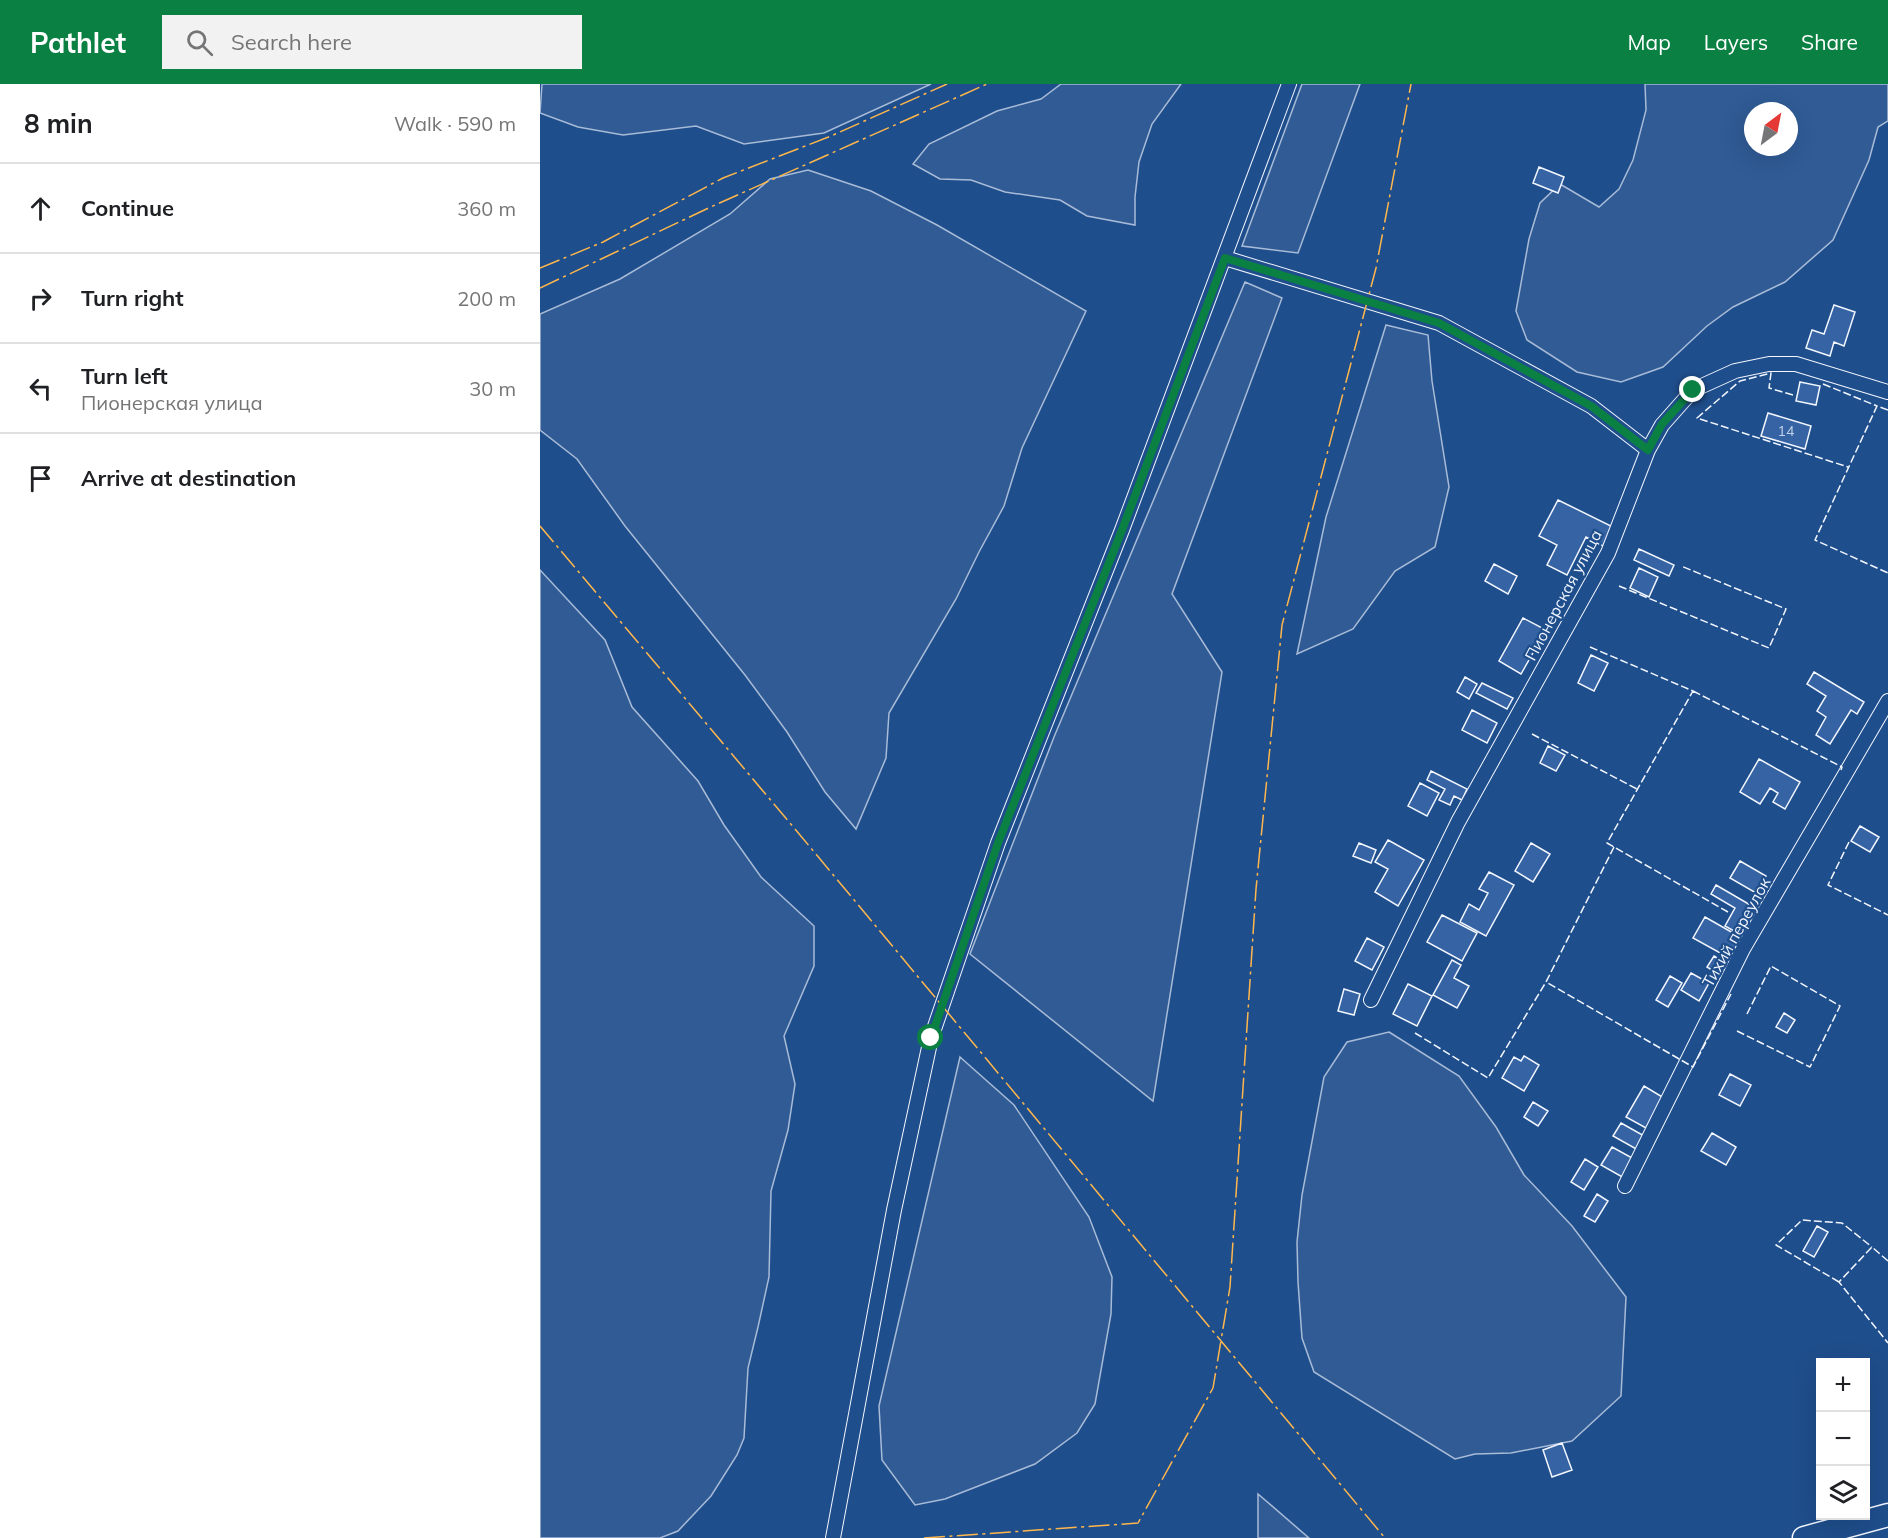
<!DOCTYPE html>
<meta charset="utf-8">
<style>
:root{--surface:#fff;--page:#f2f2f2;--text:#202124;--muted:#757577;--line:#e0e0e0;--accent:#0b8043}
body{margin:0;font-family:Mulish,sans-serif;background:var(--page);color:var(--text)}
.controls{position:absolute;right:18px;bottom:18px;display:grid;overflow:hidden;border-radius:0px;box-shadow:0 6px 24px #0002}
.controls button{width:54px;height:54px;display:grid;place-items:center;padding:0;border:0;border-bottom:2px solid var(--line);background:var(--surface);color:var(--text);font:30px sans-serif}
.compass{position:absolute;left:1204px;top:18px;width:54px;height:54px;border-radius:50%;background:var(--surface);box-shadow:0 6px 24px #0002;rotate:32deg}
.stop{position:absolute;width:18px;height:18px;margin:-14px;border:4px solid #0b8043;border-radius:50%;background:#fff}
.stop.end{background:#0b8043;border-color:#fff;box-shadow:0 2px 6px #0008}
.list{margin:0;padding:0;list-style:none}
h2{display:flex;justify-content:space-between;align-items:center;height:78px;margin:0;padding:0 24px;font-size:26px}
h2 small{font-size:20px;font-weight:400;color:var(--muted)}
.list li{display:grid;grid-template-columns:39px 1fr auto;gap:18px;align-items:center;box-sizing:border-box;height:90px;padding:0 24px;border-top:2px solid var(--line)}
.list b{display:block;font-size:22px;white-space:nowrap}
.list p{margin:0;font-size:20px;white-space:nowrap;color:var(--muted)}
.list em{font-size:20px;font-style:normal;color:var(--muted)}
.icon{flex:none;width:33px;height:33px;fill:none;stroke:currentColor;stroke-width:2;stroke-linecap:round;stroke-linejoin:round}
.map{position:relative;flex:none;width:1348px;height:1454px;overflow:hidden}
header{display:flex;align-items:center;gap:36px;box-sizing:border-box;height:84px;padding:0 30px;background:var(--accent);color:#fff}
header strong{font-size:28px}
nav{display:flex;gap:33px;margin-inline-start:auto;font-size:21px}
.search{width:420px;height:54px;background:var(--page);display:flex;align-items:center;gap:15px;box-sizing:border-box;padding:0 21px;border-radius:0px;color:var(--muted);font-size:22px}
main{display:flex}
aside{flex:1;background:var(--surface)}
.map>svg:first-child{display:block}
.green{fill:#305b95;stroke:#a8bbd7;stroke-width:1.5;fill-rule:evenodd}
.building{fill:#3563a3;stroke:#f2f6ff;stroke-width:1.5}
.lines{fill:none;stroke-linecap:round;stroke-linejoin:round}
.minor-casing{stroke:#f2f6ff;stroke-width:16}
.primary-casing{stroke:#f2f6ff;stroke-width:25}
.minor{stroke:#1f4e8c;stroke-width:14}
.primary{stroke:#1f4e8c;stroke-width:22}
.fence{stroke:#f2f6ff;stroke-width:1.5;stroke-dasharray:8 3;stroke-linecap:butt}
.power{stroke:#ffb74d;stroke-width:1.5;stroke-dasharray:21 4.5 3 4.5;stroke-linecap:butt}
.route{stroke:#0b8043;stroke-width:8}
.labels{text-anchor:middle;dominant-baseline:central;stroke-width:4.5;stroke-linejoin:round;paint-order:stroke}
.number-label{font-size:14px;fill:#c3d1e8}
.street-label{font-size:16px;fill:#f2f6ff;stroke:#1f4e8c}
</style>
<header>
<strong>Pathlet</strong>
<div class="search"><svg class="icon" aria-label="search" viewBox="0 0 24 24"><circle cx="10" cy="10" r="6"/><path d="M15 15l6 6"/></svg>Search here</div>
<nav><a>Map</a><a>Layers</a><a>Share</a></nav>
</header>
<main>
<aside>
<h2>8 min<small>Walk · 590 m</small></h2>
<ul class="list">
<li><svg class="icon" aria-label="ahead" viewBox="0 0 24 24"><path d="M12 20V5M6 11l6-6 6 6"/></svg><div><b>Continue</b></div><em>360 m</em></li>
<li><svg class="icon" aria-label="right" viewBox="0 0 24 24"><path d="M7 20v-9h11M14 6l5 5-5 5"/></svg><div><b>Turn right</b></div><em>200 m</em></li>
<li><svg class="icon" aria-label="left" viewBox="0 0 24 24"><path d="M17 20v-9H6M10 6l-5 5 5 5"/></svg><div><b>Turn left</b><p>Пионерская улица</p></div><em>30 m</em></li>
<li><svg class="icon" aria-label="arrive" viewBox="0 0 24 24"><path d="M6 21V4h12l-3 4 3 4H6"/></svg><div><b>Arrive at destination</b></div></li>
</ul>
</aside>
<div class="map">
<svg width="1348" height="1454" viewBox="0 0 1348 1454">
<rect width="100%" height="100%" fill="#1f4e8c"/>
<path class="green" d="M 2,0 L 391,0 L 284,49 L 204,60 L 156,42 L 83,51 L 38,43 L 0,29 Z
M 521,0 L 641,0 L 612,40 L 599,78 L 595,113 L 595,141 L 547,132 L 520,116 L 465,108 L 431,96 L 400,95 L 373,80 L 389,60 L 457,27 L 501,15 Z
M 762,0 L 820,0 L 758,169 L 702,162 Z
M 1105,0 L 1348,0 L 1348,37 L 1338,43 L 1329,76 L 1293,156 L 1245,198 L 1193,223 L 1167,242 L 1123,283 L 1081,298 L 1037,288 L 987,256 L 976,227 L 989,155 L 1000,119 L 1020,100 L 1059,123 L 1079,105 L 1093,76 L 1106,26 ZM 1213,27 L 1249,27 L 1249,63 L 1213,63 Z
M 268,86 L 331,107 L 397,141 L 546,227 L 482,364 L 464,422 L 439,468 L 416,515 L 349,629 L 346,674 L 316,745 L 285,708 L 247,648 L 205,591 L 85,442 L 37,375 L 0,346 L 0,230 L 80,195 L 190,130 L 230,95 Z
M 705,198 L 742,214 L 632,510 L 682,588 L 613,1017 L 430,870 L 514,653 Z
M 846,241 L 888,251 L 892,297 L 909,403 L 895,463 L 855,487 L 813,545 L 757,570 L 786,433 Z
M 0,486 L 65,556 L 92,623 L 158,697 L 184,741 L 221,793 L 274,842 L 274,882 L 244,952 L 255,1000 L 248,1046 L 231,1107 L 229,1193 L 218,1243 L 208,1284 L 204,1354 L 197,1371 L 171,1412 L 138,1447 L 120,1454 L 0,1454 Z
M 849,948 L 919,992 L 956,1043 L 984,1091 L 1032,1142 L 1086,1213 L 1081,1312 L 1032,1357 L 971,1369 L 935,1370 L 915,1375 L 774,1288 L 762,1254 L 758,1198 L 757,1158 L 762,1111 L 784,993 L 807,958 Z
M 420,973 L 474,1021 L 549,1133 L 572,1193 L 571,1230 L 555,1320 L 537,1349 L 495,1380 L 405,1415 L 375,1421 L 342,1376 L 339,1322 Z
M 718,1410 L 769,1454 L 718,1454 Z"/>
<path class="building" d="M 999,83 L 1024,93 L 1018,109 L 993,99 Z
M 1294,221 L 1315,228 L 1304,262 L 1294,258 L 1290,272 L 1266,264 L 1272,246 L 1284,250 Z
M 1260,298 L 1280,302 L 1276,321 L 1256,317 Z
M 1228,329 L 1271,342 L 1265,365 L 1221,352 Z
M 1018,416 L 1075,444 L 1065,463 L 1046,453 L 1027,491 L 1007,481 L 1017,461 L 999,452 Z
M 1099,465 L 1134,481 L 1129,492 L 1094,476 Z
M 954,480 L 977,492 L 968,510 L 945,497 Z
M 1099,484 L 1118,493 L 1109,513 L 1090,504 Z
M 983,534 L 1006,546 L 981,590 L 959,577 Z
M 1051,571 L 1068,579 L 1054,607 L 1038,599 Z
M 1274,588 L 1324,618 L 1317,630 L 1311,626 L 1290,660 L 1276,651 L 1286,633 L 1277,627 L 1286,612 L 1267,600 Z
M 925,593 L 937,600 L 929,615 L 917,608 Z
M 942,599 L 973,614 L 967,625 L 936,609 Z
M 932,626 L 957,639 L 947,659 L 922,646 Z
M 1008,662 L 1025,671 L 1016,687 L 1000,679 Z
M 1219,675 L 1260,698 L 1245,725 L 1233,718 L 1238,709 L 1230,704 L 1220,720 L 1200,708 Z
M 891,687 L 927,705 L 922,716 L 914,712 L 910,721 L 899,716 L 905,705 L 887,696 Z
M 880,699 L 899,709 L 887,732 L 868,722 Z
M 1320,742 L 1339,753 L 1330,768 L 1311,757 Z
M 848,756 L 884,776 L 858,822 L 835,808 L 848,785 L 835,778 Z
M 819,759 L 836,766 L 831,779 L 813,772 Z
M 991,759 L 1010,770 L 993,798 L 975,787 Z
M 1200,777 L 1226,792 L 1216,809 L 1190,794 Z
M 949,788 L 974,801 L 946,852 L 920,838 L 929,820 L 939,826 L 948,809 L 939,805 Z
M 1176,801 L 1219,826 L 1203,852 L 1185,842 L 1195,824 L 1171,810 Z
M 902,831 L 937,849 L 922,877 L 887,858 Z
M 1165,833 L 1202,854 L 1191,875 L 1153,854 Z
M 827,854 L 844,863 L 832,886 L 815,877 Z
M 1174,872 L 1185,879 L 1178,890 L 1167,883 Z
M 912,876 L 921,881 L 914,894 L 929,902 L 917,924 L 893,911 Z
M 1151,889 L 1169,899 L 1159,917 L 1141,906 Z
M 1130,892 L 1142,899 L 1128,923 L 1116,916 Z
M 868,900 L 892,912 L 877,942 L 853,930 Z
M 804,905 L 820,910 L 814,931 L 798,927 Z
M 1244,929 L 1255,936 L 1247,949 L 1236,943 Z
M 984,972 L 999,981 L 984,1007 L 962,994 L 974,973 L 981,977 Z
M 1190,990 L 1211,1001 L 1200,1022 L 1179,1011 Z
M 1104,1002 L 1124,1014 L 1106,1044 L 1086,1033 Z
M 993,1018 L 1008,1027 L 998,1042 L 984,1033 Z
M 1081,1039 L 1106,1053 L 1098,1066 L 1073,1052 Z
M 1172,1049 L 1196,1063 L 1186,1081 L 1161,1067 Z
M 1072,1063 L 1094,1075 L 1084,1094 L 1061,1081 Z
M 1045,1075 L 1058,1083 L 1044,1106 L 1031,1098 Z
M 1057,1110 L 1068,1117 L 1055,1138 L 1044,1132 Z
M 1277,1142 L 1288,1148 L 1274,1173 L 1263,1167 Z
M 1022,1359 L 1032,1386 L 1012,1393 L 1003,1366 Z"/>
<g class="lines">
<g class="minor-casing">
<path id="minor" d="M 685,174 L 899,239 L 1051,322 L 1108,366
M 831,916 L 918,738 L 1068,469 L 1108,366 L 1122,341 L 1153,306 L 1195,287 L 1229,280 L 1256,280 L 1348,308
M 1085,1102 L 1203,865 L 1348,617
M 293,1454 L 354,1126 L 391,954 L 458,759 L 582,446 L 749,0"/>
</g>
<g class="primary-casing">
<path id="primary" d="M 1264,1454 L 1348,1431"/>
</g>
<use href="#minor" class="minor"/>
<use href="#primary" class="primary"/>
<path class="fence" d="M 1283,300 L 1337,322
M 1253,311 L 1229,304 L 1231,289 L 1200,297 L 1157,334 L 1308,383
M 1348,326 L 1337,322 L 1275,456 L 1348,489
M 1079,502 L 1229,564 L 1246,525 L 1141,482
M 1050,563 L 1153,607 L 1067,759 L 1188,828
M 1153,607 L 1302,683 L 1301,686
M 992,650 L 1097,705
M 1309,758 L 1288,801 L 1348,831
M 1074,763 L 1006,898 L 1153,983 L 1191,910
M 1197,947 L 1270,983 L 1300,922 L 1231,882 L 1207,930
M 875,949 L 948,994 L 1006,898
M 1348,1177 L 1332,1163 L 1299,1198 L 1348,1259
M 1299,1198 L 1236,1161 L 1262,1136 L 1302,1139 L 1332,1163"/>
<path class="power" d="M 0,184 L 63,158 L 183,94 L 291,52 L 407,0
M 0,204 L 175,121 L 447,0
M 0,442 L 260,751 L 845,1454
M 384,1454 L 598,1439 L 673,1304 L 690,1203 L 716,805 L 742,541 L 836,184 L 871,0"/>
</g>
<g class="lines">
<path class="route" d="M 391,954 L 458,759 L 582,446 L 685,174 L 899,239 L 1051,322 L 1108,366 L 1122,340 L 1153,306"/>
</g>
<g class="labels">
<g class="number-label">
<text x="1246" y="347">14</text>
</g>
<g class="street-label">
<text transform="translate(1023 511) rotate(-62)">Пионерская улица</text>
<text transform="translate(1196 848) rotate(-61)">Тихий переулок</text>
</g>
</g>
</svg>
<div class="controls">
<button>+</button>
<button>−</button>
<button><svg class="icon" aria-label="layers" viewBox="0 0 24 24"><path d="M12 4l9 5-9 5-9-5zM3 14l9 5 9-5"/></svg></button>
</div>
<svg class="compass" viewBox="-18 -18 36 36"><path d="M0-13l5 13h-10z" fill="#e53935"/><path d="M0 13l5-13h-10z" fill="#757577"/></svg>
<div class="stop" style="left:391px;top:954px"></div>
<div class="stop end" style="left:1153px;top:306px"></div>
</div>
</main>
